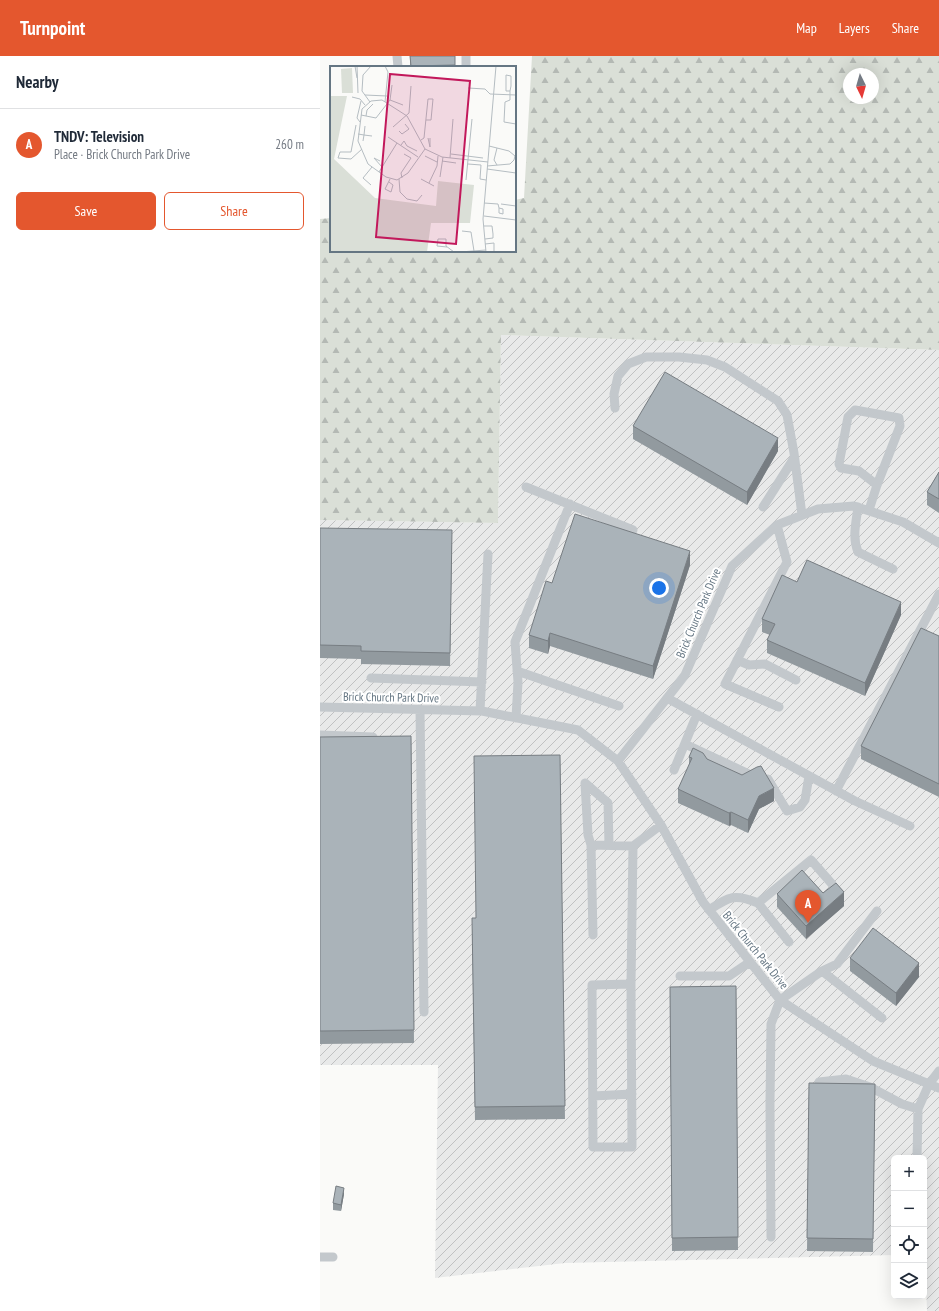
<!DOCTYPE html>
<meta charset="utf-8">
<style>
:root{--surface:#fff;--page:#f2f2f3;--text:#1f2937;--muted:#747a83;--line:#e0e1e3;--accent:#e4572e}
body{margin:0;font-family:"PT Sans Narrow",sans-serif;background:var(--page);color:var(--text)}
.controls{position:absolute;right:12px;bottom:12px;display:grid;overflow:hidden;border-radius:6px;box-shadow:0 4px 16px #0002}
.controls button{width:36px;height:36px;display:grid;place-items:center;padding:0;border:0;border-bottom:1px solid var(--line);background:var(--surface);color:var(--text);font:20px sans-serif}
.compass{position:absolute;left:523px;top:12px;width:36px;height:36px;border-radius:50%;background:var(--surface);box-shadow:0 4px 16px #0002;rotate:175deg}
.you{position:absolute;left:339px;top:532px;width:14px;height:14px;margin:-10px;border:3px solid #fff;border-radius:50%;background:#1a73e8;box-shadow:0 0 0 6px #1a73e833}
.badge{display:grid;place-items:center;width:26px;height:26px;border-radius:50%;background:var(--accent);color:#fff;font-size:13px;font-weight:700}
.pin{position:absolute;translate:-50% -33px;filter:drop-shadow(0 1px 2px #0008)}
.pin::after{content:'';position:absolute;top:21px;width:14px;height:12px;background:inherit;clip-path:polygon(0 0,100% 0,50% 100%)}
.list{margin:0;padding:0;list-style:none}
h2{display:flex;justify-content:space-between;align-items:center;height:52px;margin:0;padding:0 16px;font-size:17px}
h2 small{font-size:13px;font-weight:400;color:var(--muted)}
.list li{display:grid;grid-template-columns:26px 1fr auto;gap:12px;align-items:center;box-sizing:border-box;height:72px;padding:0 16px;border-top:1px solid var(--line)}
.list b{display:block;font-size:15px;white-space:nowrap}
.list p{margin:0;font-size:13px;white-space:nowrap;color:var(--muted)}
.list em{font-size:13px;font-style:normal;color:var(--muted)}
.actions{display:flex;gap:8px;padding:12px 16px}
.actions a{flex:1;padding:9px 0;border:1px solid var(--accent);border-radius:6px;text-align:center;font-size:14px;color:var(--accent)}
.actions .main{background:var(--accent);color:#fff}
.icon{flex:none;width:22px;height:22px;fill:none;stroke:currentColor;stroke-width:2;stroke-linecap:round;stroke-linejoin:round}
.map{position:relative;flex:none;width:619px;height:1255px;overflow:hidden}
header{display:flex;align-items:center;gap:24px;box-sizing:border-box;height:56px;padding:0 20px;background:var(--accent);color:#fff}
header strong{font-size:19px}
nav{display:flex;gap:22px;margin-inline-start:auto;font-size:14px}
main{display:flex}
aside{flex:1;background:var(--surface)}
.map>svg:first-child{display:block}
.industrial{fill:url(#industrial-furrows)}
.forest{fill:url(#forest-firs);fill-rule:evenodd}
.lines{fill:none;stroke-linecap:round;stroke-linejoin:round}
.minor{stroke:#c3c8cc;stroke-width:9}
.wall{fill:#929a9f}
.shaded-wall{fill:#777d82}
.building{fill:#aab3b9;stroke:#777d82}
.labels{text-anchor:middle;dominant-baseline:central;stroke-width:4;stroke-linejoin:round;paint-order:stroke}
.street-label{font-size:12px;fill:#657683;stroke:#fff}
.inset-road{fill:none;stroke:#b5bdc2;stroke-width:1}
.view{fill:#c2185b;fill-opacity:0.15;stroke:#c2185b;stroke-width:2}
.inset-edge{fill:none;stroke:#657683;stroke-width:2}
</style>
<header>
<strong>Turnpoint</strong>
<nav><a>Map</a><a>Layers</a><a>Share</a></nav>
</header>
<main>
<aside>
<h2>Nearby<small></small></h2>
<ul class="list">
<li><span class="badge">A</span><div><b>TNDV: Television</b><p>Place · Brick Church Park Drive</p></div><em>260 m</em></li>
</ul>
<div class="actions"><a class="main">Save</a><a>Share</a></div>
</aside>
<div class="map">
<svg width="619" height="1255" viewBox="0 0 619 1255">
<defs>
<pattern id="industrial-furrows" width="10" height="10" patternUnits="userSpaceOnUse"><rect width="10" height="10" fill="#e8e9e9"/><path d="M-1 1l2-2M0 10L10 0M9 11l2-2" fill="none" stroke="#c0c1c2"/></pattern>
<pattern id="forest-firs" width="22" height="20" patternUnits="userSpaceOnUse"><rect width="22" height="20" fill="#dadfd7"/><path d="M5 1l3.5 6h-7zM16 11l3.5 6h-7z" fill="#b4b9b4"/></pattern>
</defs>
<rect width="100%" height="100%" fill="#fafaf8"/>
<path class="industrial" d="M 181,279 L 619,294 L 619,1255 L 607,1255 L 605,1198 L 604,1198 L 604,1102 L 574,1102 L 574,1199 L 245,1207 L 115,1222 L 118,1009 L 0,1009 L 0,464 L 178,467 Z"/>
<path class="forest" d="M 212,0 L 619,0 L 619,294 L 181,279 L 178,467 L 0,464 L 0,163 L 11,162 L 11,195 L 195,195 L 195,144 L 204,142 ZM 529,18 L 553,18 L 553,42 L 529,42 Z"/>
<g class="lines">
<path class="minor" d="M 77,0 L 78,11
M 146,11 L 146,0
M 295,352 L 294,338 L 298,320 L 308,308 L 326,301 L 359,301 L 387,304 L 405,311 L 458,345 L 467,359 L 474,397 L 482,459
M 206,431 L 313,474
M 443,451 L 474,402
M 538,451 C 536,467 532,481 538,496 L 573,513
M 549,454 L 557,429 L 580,370 L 579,362 L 535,354 L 528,361 L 519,408 L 521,412 L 539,415 L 557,429
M 457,469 L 467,506 L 405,628 L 459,651
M 619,487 L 583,466 L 534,450 L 498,453 L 457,469 L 412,510 L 365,619 L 298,705 L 341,769 L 383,846 L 460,944 L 553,1005 L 619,1032
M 417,604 L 429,609 L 445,608 L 476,624
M 197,615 L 299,650
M 51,622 L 162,626
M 347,642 L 535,745 L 590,770
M 0,651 L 162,655 L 258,674 L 298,705
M 100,653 L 104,956
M 160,655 L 168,498
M 196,662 L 198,626 L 195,586 L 250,448
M 0,679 L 53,681
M 365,688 L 431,719 L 436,718
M 354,714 L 377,658
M 448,723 L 467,755 L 480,751 L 485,744 L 489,720
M 516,735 L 619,538
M 271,789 L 268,779 L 265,727 L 288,747 L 289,789
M 389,854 C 409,841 414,837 438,847
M 273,879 L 271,789 L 313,790
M 469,886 L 438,847 L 491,804 L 512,828
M 502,915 L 562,962
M 360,920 L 409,920 L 430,906
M 311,928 L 272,929 L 273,1091 L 312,1091 L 311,928 L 313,790 L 341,769
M 499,1026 L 526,1023 L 550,1031 L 582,1048 L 598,1053
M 273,1040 L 312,1038
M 597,1102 L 598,1053 L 609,1028 L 619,1015
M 451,1181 L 450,1047 L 451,968 L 460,944 L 502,915 L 517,908 L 557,855
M 0,1201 L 13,1201"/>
</g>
<path class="wall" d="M 90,0 L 135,0 L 135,11 L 90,11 Z
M 313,370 L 458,395 L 427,449 L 313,383 Z
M 619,416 L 619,457 L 607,449 L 607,436 Z
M 0,472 L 132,487 L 130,610 L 41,608 L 41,603 L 0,602 Z
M 370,509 L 333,623 L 230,590 L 228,598 L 209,592 L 209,579 L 232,527 Z
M 477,526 L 581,559 L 545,640 L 447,597 L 447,584 L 450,579 L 442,576 L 442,563 Z
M 619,580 L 619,741 L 541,703 L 541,690 Z
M 91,680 L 94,987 L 0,988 L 0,681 Z
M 240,699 L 245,1063 L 155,1064 L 152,875 L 156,862 Z
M 369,701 L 387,703 L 454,745 L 439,753 L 428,777 L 411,769 L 409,770 L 358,747 L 358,733 L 369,710 Z
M 503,837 L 524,850 L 486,883 L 457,851 L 457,838 Z
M 530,902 L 599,921 L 576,950 L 530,915 Z
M 416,930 L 418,1194 L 352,1195 L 350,931 Z
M 489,1027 L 555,1028 L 553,1196 L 487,1195 Z
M 24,1138 L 21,1155 L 13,1154 L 13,1147 Z"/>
<path class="shaded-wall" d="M 458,382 L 458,395 L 427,449 L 427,436 Z
M 370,495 L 370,509 L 333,623 L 333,610 Z
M 581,546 L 581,559 L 545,640 L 545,627 Z
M 230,577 L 230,590 L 228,598 L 228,585 Z
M 454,732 L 454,745 L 439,753 L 428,777 L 428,764 L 439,740 Z
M 411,756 L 411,769 L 409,770 L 409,757 Z
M 524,836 L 524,850 L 486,883 L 486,870 Z
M 599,907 L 599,921 L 576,950 L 576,937 Z
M 24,1132 L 24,1138 L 21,1155 L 21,1149 Z"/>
<path class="building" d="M 90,0 L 135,0 L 135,9 L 91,10 Z
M 345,316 L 458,382 L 427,436 L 313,370 Z
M 619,416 L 619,443 L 607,436 Z
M 255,458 L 370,495 L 333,610 L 230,577 L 228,585 L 209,579 L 226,525 L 232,527 Z
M 0,472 L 132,474 L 130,597 L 41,595 L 41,590 L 0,589 Z
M 487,504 L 581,546 L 545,627 L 447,584 L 455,568 L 442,563 L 462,519 L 477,526 Z
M 601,572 L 619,580 L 619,728 L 541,690 Z
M 91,680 L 94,974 L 0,975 L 0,681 Z
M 373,692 L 383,697 L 387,703 L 422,719 L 437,711 L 441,710 L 454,732 L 439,740 L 428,764 L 411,756 L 409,757 L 358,733 L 372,702 L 369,701 Z
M 240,699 L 245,1050 L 155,1051 L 152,862 L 156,862 L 154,700 Z
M 482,814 L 503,837 L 516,827 L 524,836 L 486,870 L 457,838 Z
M 553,872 L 599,907 L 576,937 L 530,902 Z
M 416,930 L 418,1181 L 352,1182 L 350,931 Z
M 489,1027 L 555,1028 L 553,1183 L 487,1182 Z
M 16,1130 L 24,1132 L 21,1149 L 13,1147 Z"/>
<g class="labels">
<g class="street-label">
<text transform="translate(378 557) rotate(-67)">Brick Church Park Drive</text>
<text transform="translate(71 641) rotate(1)">Brick Church Park Drive</text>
<text transform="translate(436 894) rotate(51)">Brick Church Park Drive</text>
</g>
</g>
<g transform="translate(10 10)">
<rect width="186" height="186" fill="#fafaf8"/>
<path d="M 0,30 L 17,30 L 4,93 L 45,132 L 106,140 L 108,115 L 144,119 L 140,157 L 101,157 L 97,186 L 0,186 Z" fill="#dadfd7"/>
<path d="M 22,2 L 23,27 L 12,27 L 11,3 Z" fill="#dadfd7"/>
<path class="inset-road" d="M 25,0 L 27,12M 27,0 L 28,27M 138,22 L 155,23 L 160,28 L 186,29M 180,25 L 176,25 L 176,9 L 181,10 L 181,20 L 180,25 L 180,34 L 175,36 L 174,56 L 186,58M 35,29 L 57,30M 22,31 L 30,33 L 35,39M 52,34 L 77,50 L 95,83 L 78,107 L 67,114 L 56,111 L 38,98 L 28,75 L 32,43 L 41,35 ZM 60,34 L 73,39M 40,36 L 32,25 L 33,9 L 41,0M 55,36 L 58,6 L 55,0M 31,49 L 46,52 L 60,34 L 62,19M 36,50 L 37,44 L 43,38M 30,56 L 27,52 L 31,35M 26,59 L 21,86 L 10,86 L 8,92 L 21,93 L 32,83M 63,61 L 79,47 L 81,20M 69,65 L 72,68 L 79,63 L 75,58M 28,68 L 34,69 L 35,60M 58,71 L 88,91M 98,72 L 100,81 L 100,72M 91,74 L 94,72 L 98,33 L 103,33 L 101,54 L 96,54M 33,75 L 34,69 L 42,70M 71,79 L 74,75 L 77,80 L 87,85M 95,83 L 112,91 L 158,96M 121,88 L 153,92M 95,90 L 107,96M 120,92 L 123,53M 50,95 L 44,92 L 52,101M 112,95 L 126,97M 138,98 L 151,99 L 150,113 L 156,114M 167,99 L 164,94 L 167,82M 157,100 L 180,98 L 184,94 L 185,90 L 179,85 L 159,80M 157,103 L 186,107M 49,106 L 67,77M 110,111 L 113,91M 72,112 L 71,107 L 81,92 L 74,88M 69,113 L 70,126 L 77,133 L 87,135 L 92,129M 91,113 L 104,120M 136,114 L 142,53M 59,116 L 63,119 L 61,126 L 55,123 L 60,113M 99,117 L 107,100 L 108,90M 41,119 L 33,112 L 42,101M 154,137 L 168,138 L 169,142 L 173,143 L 173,148 L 169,147 L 169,142M 171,138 L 186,140M 154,150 L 186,154M 154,160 L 162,160 L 163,168 L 163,172 L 155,173M 132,165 L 141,166 L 144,185M 155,178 L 164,177 L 164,186M 117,181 L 107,180 L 108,173 L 116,173 L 116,180 L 124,186M 130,186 L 156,184M 156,186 L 153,153 L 166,0"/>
<path class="view" d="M 60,8 L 140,15 L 126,178 L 46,171 Z"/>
<rect width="186" height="186" class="inset-edge"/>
</g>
</svg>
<div class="controls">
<button>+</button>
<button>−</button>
<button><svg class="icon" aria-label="locate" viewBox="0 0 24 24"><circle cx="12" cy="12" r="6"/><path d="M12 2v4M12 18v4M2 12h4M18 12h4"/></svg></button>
<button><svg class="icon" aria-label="layers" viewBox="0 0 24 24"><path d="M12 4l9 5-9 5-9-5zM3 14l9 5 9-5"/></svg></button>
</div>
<svg class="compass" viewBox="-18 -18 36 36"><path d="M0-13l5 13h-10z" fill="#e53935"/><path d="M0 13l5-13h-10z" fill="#747a83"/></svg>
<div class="you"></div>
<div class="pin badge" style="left:488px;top:867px">A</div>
</div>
</main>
